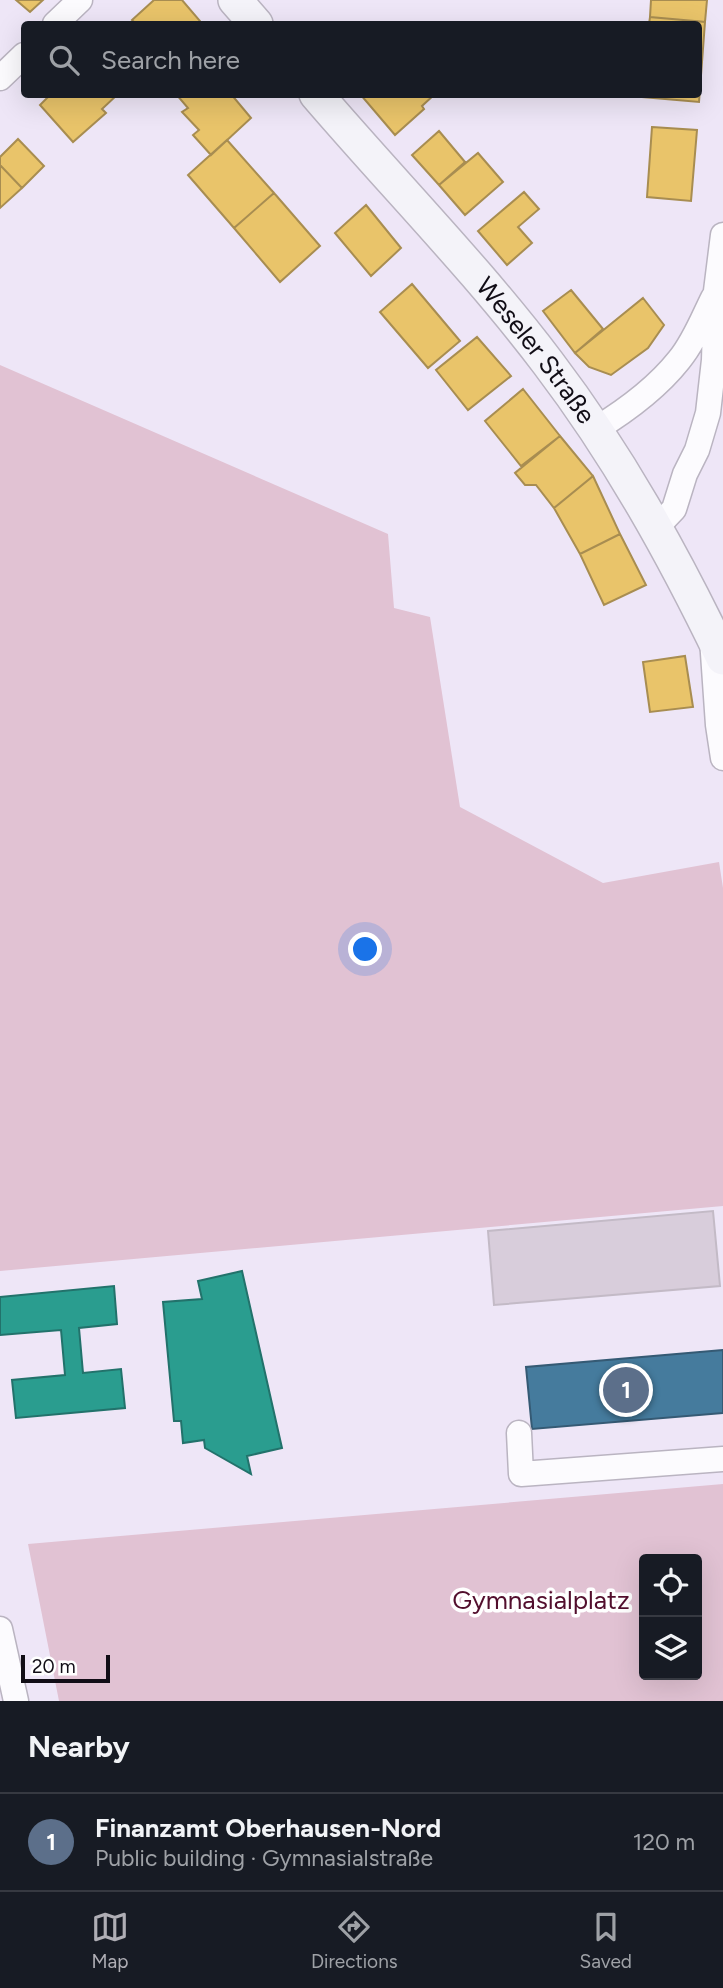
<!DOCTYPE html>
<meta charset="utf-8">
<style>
:root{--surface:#171b24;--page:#20242c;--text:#f1f3f6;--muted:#9ea1a6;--line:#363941;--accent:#afaeb5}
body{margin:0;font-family:Figtree,sans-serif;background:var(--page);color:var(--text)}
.controls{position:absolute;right:21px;bottom:21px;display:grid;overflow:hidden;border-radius:7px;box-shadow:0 7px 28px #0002}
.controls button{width:63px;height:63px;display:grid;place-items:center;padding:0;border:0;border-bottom:2px solid var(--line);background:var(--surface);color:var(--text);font:35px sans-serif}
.scale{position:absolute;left:21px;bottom:18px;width:89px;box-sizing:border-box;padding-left:7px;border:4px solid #110d16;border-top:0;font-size:19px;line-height:24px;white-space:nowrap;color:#110d16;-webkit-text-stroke:5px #fff;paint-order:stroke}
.you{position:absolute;left:366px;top:950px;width:24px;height:24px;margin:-18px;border:5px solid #fff;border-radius:50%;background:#1a73e8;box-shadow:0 0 0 10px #1a73e833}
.badge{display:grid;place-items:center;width:46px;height:46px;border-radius:50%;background:var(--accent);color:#fff;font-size:23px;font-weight:700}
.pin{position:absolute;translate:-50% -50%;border:4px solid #fff;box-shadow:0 2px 7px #0006}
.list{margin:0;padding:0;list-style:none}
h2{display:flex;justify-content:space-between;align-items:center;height:91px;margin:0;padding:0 28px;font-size:30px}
h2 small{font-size:23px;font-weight:400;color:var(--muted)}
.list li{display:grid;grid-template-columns:46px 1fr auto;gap:21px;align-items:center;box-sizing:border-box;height:98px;padding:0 28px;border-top:2px solid var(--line)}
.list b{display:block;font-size:26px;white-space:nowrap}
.list p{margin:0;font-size:23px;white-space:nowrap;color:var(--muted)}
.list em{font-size:23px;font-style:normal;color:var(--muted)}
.icon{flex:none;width:38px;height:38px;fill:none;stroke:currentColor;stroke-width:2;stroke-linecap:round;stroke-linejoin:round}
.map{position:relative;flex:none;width:723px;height:1701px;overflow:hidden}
.search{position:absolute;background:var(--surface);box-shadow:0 7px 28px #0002;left:21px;right:21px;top:21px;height:77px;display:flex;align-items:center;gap:18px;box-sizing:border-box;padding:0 24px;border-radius:7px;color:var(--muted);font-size:26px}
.sheet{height:189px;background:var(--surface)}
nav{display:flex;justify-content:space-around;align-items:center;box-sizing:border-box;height:98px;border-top:2px solid var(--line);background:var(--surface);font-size:19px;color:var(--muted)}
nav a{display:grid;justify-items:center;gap:4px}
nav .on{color:var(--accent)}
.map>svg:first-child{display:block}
.green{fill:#e1c2d3;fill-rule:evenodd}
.homes{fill:#e9c46a;stroke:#a88d51;stroke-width:2}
.schools{fill:#2a9d8f;stroke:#22726b;stroke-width:2}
.public{fill:#457b9d;stroke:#355a74;stroke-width:2}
.building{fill:#d8cddb;stroke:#c3bac6;stroke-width:2}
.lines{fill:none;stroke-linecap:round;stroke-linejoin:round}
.minor-casing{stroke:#bab4c1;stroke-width:27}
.secondary-casing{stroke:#bab4c1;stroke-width:36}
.minor{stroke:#fcfbfe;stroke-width:24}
.secondary{stroke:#f4f3f9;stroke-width:33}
.labels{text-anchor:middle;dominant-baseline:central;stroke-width:7;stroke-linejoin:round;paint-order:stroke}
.street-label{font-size:26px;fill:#110d16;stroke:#fff}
.park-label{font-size:26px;fill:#520e2d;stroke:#fff}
</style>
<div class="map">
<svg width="723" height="1701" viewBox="0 0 723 1701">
<rect width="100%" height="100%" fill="#eee6f7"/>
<path class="green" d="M 0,365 L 388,534 L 394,608 L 430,617 L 460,807 L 603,883 L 719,862 L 723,888 L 723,1206 L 0,1271 Z
M 723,1484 L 723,1701 L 59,1701 L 28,1544 ZM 644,1559 L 697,1559 L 697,1675 L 644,1675 Z"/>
<path class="homes" d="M 16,0 L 43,0 L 30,12 Z
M 154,0 L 182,0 L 200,21 L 196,24 L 136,24 L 132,20 Z
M 651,0 L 707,0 L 705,22 L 650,17 Z
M 650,17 L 705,22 L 702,62 L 698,62 L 698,24 L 649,24 Z
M 698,62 L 702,62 L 699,102 L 643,97 L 644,94 L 698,94 Z
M 51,94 L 118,94 L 102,109 L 106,113 L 73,142 L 40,105 Z
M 176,94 L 231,94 L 251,118 L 211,155 L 193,135 L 199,130 L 182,112 L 188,108 Z
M 360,94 L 435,94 L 422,106 L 424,109 L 395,135 Z
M 652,127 L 697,130 L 691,201 L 647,197 Z
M 439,131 L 465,162 L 439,185 L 412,155 Z
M 18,139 L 44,166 L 22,188 L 0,165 L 0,157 Z
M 227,140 L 274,193 L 234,228 L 188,175 Z
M 478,153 L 503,182 L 465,215 L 439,185 Z
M 0,165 L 22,188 L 0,208 Z
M 524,192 L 539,209 L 518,227 L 532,243 L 507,265 L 478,231 Z
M 274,193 L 320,246 L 280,282 L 234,228 Z
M 366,205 L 401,248 L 371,276 L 335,233 Z
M 412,284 L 460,341 L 428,368 L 380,312 Z
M 571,290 L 603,329 L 575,353 L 543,311 Z
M 643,298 L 664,325 L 648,348 L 611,375 L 589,367 L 575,353 Z
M 477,337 L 511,376 L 468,410 L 436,370 Z
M 523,389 L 560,436 L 521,466 L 485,421 Z
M 560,436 L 593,476 L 554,508 L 536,485 L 525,485 L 515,473 Z
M 593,476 L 620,534 L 580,554 L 554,508 Z
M 620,534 L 646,585 L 604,605 L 580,554 Z
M 685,656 L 693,707 L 650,712 L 643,662 Z"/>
<path class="schools" d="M 242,1271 L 282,1448 L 247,1456 L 251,1474 L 205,1448 L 204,1440 L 183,1443 L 181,1421 L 174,1421 L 163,1302 L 202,1299 L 198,1281 Z
M 114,1286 L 117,1324 L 79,1328 L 83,1373 L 121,1369 L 125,1408 L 16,1418 L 12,1380 L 65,1375 L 61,1330 L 0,1335 L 0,1297 Z"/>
<path class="public" d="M 723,1350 L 723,1413 L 532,1429 L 526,1367 Z"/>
<path class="building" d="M 713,1211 L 720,1286 L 494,1305 L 488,1231 Z"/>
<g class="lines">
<g class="minor-casing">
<path id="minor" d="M 55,24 L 80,0
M 0,78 L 24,55
M 596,429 C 627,410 656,389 679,360 C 694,342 703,318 713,298
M 656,528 L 674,509 L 685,474 L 697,450 L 708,413 L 714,360 L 716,291 L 723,235
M 712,639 L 718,725 L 723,758
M 519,1433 L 521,1474 L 723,1459
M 0,1629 L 16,1701"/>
</g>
<g class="secondary-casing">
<g id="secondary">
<path d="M 235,0 L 256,24"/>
<path id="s1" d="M 316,94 C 393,184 477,269 548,363 C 618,455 673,554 723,658"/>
</g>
</g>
<use href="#minor" class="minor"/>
<use href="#secondary" class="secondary"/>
</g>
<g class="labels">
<g class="street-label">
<text stroke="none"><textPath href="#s1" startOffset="338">Weseler Straße</textPath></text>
</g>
<g class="park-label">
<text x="541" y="1600">Gymnasialplatz</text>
</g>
</g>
</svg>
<div class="controls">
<button><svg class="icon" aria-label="locate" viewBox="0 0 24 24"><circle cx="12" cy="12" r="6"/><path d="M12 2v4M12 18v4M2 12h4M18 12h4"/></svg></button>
<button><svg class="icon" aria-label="layers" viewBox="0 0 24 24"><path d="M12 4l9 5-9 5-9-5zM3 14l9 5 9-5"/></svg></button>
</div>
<div class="scale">20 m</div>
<div class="you"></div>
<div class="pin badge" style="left:626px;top:1390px;background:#5c6f8a">1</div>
<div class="search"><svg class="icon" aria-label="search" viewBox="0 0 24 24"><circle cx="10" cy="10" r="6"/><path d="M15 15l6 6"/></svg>Search here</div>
</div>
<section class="sheet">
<h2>Nearby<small></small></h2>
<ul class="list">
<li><span class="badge" style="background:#5c6f8a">1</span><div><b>Finanzamt Oberhausen-Nord</b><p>Public building · Gymnasialstraße</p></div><em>120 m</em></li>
</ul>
</section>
<nav>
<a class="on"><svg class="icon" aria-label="map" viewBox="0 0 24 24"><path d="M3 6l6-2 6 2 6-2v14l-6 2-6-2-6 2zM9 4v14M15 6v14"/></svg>Map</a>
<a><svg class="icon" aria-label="directions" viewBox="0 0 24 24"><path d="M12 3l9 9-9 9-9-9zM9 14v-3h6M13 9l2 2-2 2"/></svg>Directions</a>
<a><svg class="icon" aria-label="saved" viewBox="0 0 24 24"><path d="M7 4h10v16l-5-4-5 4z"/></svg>Saved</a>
</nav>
